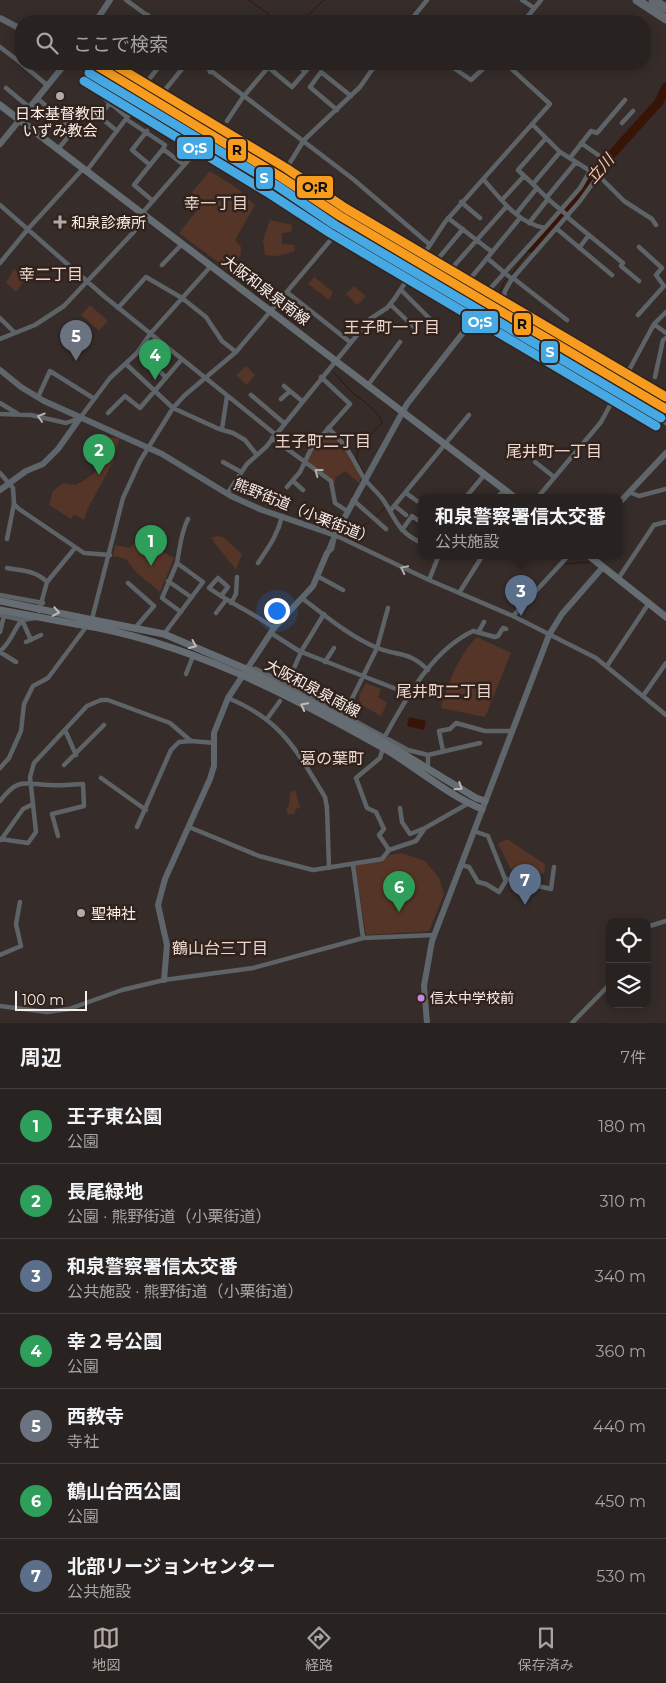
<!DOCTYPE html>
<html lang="ja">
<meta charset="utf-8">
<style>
:root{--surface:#282220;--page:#302a29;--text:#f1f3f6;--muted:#a5a4a5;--line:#443f3e;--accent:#b5aaa6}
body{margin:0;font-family:Montserrat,"Noto Sans JP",sans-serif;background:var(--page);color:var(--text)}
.controls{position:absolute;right:15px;bottom:15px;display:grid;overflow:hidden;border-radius:10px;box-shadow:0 2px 12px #0003}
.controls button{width:45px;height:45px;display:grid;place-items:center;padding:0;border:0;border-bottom:1px solid var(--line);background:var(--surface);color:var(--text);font:25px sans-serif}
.scale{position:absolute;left:15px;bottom:12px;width:72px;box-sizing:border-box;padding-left:5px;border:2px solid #f9eee9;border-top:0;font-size:14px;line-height:18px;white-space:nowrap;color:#f9eee9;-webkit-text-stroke:4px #31221c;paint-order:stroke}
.you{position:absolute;left:276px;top:610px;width:18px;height:18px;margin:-12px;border:4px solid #fff;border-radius:50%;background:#1a73e8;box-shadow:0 0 0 8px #1a73e833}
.badge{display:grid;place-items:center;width:32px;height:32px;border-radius:50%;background:var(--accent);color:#fff;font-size:16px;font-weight:700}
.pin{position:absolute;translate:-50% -41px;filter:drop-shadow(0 1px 2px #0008)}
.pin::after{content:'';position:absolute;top:26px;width:18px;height:15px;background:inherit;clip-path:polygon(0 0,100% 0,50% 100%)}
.popup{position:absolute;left:418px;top:494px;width:205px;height:65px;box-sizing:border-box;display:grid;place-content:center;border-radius:10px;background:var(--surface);filter:drop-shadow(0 1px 4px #0005);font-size:16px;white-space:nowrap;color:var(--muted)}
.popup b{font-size:19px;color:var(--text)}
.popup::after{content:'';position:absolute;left:50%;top:100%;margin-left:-10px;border:10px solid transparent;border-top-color:var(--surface)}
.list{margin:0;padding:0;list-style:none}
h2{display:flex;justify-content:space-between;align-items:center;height:65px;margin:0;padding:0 20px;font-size:21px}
h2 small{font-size:16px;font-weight:400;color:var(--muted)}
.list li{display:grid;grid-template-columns:32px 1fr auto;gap:15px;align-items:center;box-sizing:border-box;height:75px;padding:0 20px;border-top:1px solid var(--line)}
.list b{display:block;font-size:19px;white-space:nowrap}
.list p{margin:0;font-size:16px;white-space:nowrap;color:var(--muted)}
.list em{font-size:16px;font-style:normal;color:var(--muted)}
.icon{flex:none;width:28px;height:28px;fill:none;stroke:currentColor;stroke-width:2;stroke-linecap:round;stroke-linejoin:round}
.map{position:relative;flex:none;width:666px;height:1023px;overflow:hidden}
.search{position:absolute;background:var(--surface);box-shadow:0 2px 12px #0003;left:15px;right:15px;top:15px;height:55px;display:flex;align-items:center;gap:12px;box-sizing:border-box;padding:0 18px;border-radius:20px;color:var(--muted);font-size:19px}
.sheet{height:590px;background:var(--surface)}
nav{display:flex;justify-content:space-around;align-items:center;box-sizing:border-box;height:70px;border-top:1px solid var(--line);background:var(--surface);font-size:14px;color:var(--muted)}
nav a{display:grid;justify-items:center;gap:2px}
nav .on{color:var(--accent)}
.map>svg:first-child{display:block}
.green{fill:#553527}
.water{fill:#371406}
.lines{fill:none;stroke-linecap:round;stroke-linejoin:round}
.stream{stroke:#371406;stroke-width:1}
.river{stroke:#371406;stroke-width:9}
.street{stroke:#5e6367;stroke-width:4.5}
.secondary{stroke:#5f666b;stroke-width:6}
.primary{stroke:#656d73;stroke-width:7}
.highway{stroke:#63696f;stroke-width:9}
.primary-bridge{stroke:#656d73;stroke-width:7}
.rail-1-casing{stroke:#31221c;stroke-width:12}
.rail-2-casing{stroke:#31221c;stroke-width:12}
.rail-3-casing{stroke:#31221c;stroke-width:12}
.rail-4-casing{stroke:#31221c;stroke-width:12}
.rail-1{stroke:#f79c1f;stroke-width:9}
.rail-2{stroke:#46a9e4;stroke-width:9}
.rail-3{stroke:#f79c1f;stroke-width:9}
.rail-4{stroke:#46a9e4;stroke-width:9}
.oneway{stroke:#b3afae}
.oneway2{stroke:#bebaba}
.poi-dot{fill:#b5aaa6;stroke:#31221c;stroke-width:2}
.bus-dot{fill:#c787e3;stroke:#31221c;stroke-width:2}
.labels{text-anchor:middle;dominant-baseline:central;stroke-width:5;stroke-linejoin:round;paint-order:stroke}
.bus-label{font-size:14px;fill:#f9eee9;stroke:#31221c;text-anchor:start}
.poi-label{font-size:15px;fill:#f9eee9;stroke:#31221c;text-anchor:start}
.street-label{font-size:15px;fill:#f9eee9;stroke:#31221c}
.water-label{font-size:16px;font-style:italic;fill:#fac5b0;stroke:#31221c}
.neighbourhood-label{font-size:16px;fill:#edd7cf;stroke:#31221c}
.line-badge{stroke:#31221c;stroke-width:2}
.badge-label{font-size:14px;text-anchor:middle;font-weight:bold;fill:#fff}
.pale-badge-label{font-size:14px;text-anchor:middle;font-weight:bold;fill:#111}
</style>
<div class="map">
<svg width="666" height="1023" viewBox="0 0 666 1023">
<rect width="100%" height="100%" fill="#362d2a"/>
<path class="green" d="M 210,171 L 237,188 L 255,205 L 235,240 L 241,247 L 241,254 L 230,271 L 179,233 L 198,209 L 186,199 Z
M 270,220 L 292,225 L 291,232 L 282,233 L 282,244 L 294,245 L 295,251 L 279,256 L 265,255 L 263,240 Z
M 14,269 L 24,280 L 16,292 L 6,283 Z
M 314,277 L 333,292 L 329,300 L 308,284 Z
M 354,286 L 366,296 L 357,305 L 346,294 Z
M 90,305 L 108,321 L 99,331 L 81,315 Z
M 246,366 L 255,375 L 247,385 L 236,375 Z
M 328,431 L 330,431 L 351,455 L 361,478 L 359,483 L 345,471 L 336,477 L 334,485 L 332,480 L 306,461 L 310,453 Z
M 111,437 L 119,439 L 113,462 L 87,510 L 84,520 L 74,514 L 71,519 L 49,505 L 53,491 L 63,483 L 75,485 C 87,479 99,472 104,459 C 108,450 103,448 111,437 Z
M 217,536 L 223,537 L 242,554 L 236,570 L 211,538 Z
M 136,541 L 146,542 L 174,558 L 160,592 L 136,572 L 126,559 L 113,556 L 115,545 L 130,548 Z
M 477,637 L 511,653 L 485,717 L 441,708 C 447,685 459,654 477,637 Z
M 366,683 L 381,689 L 378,697 L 387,703 L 381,716 L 360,704 L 359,696 Z
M 295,790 L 300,807 L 295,810 L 295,814 L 288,814 L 286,809 L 289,806 L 290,793 Z
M 507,839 L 545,864 L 544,874 L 539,873 L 538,878 L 512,871 L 498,844 Z
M 402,853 L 425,861 L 439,878 L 444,894 L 429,931 L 366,935 L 355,865 L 388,857 L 389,855 Z"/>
<path class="water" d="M 409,717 L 426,721 L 424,730 L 407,726 Z"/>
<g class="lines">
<path class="stream" d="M 249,0 L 278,21
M 302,21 L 324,0
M 511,275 L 531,248
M 500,292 L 504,282 L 508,278
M 332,371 C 340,378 346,388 354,394 C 365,403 377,409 382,423 C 375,431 356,446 357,459 C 358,463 362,469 364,473
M 376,517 L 385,507
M 350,539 L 359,528 L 369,522
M 565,564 L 589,562"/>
<path class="river" d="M 531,248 C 554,225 578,201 595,173 L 659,102 L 666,87"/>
<path class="street" d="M 126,0 L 155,21
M 522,0 L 534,8
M 143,21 L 148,15
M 253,21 L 255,19 L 258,21
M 410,21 L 427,0
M 524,21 L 541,0
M 0,47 L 21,63
M 22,64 L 47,85
M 202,64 L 353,179 L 429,244
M 366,64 L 373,69
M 448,64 L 471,80 L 488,64
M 110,65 L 111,64
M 268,67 L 292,87 L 305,72 L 297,64
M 210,72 L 217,64
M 305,72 L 312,64
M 150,78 L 161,64
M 6,88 L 29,107
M 165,90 L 186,64
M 37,98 L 74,130 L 58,149
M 104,98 L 127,117
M 337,110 L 310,87 L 321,72 L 351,96
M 94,112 L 117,131
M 99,116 L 110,103
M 126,119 L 165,145 L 163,149 L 184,165
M 227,121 L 243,97 L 271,64
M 622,123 L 633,111
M 532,124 L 560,152 L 600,177 L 624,201 L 652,219 L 656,225
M 147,131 L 132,150 L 150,165 L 134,185 L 153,201
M 581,143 L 601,157
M 570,158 L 591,131 L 597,133 L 625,100
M 150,165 L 163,149
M 483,179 C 501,199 517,223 545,228 L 580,188 L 590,171
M 278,182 L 304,140 L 360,87 L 376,64
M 533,184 L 560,152
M 537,188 L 518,170 L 546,138
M 547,197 L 576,162
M 502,200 L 524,176
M 461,202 L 480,218
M 0,205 L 105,297 L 275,434
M 516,214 L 537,188 L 548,199
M 567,217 L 623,263
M 448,218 L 492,252
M 529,223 L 548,199 L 568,216
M 557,229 L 612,275
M 579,248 L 589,235
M 424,252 L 488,291 L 545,228
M 487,258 L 512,279 L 580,201 L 598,176
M 437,260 L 463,229
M 0,263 L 28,229 L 81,171 L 88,169 L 135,107
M 162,265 L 182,244
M 621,266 L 639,281
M 452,268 L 507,206
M 513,278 L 567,320
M 470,279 L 520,218
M 401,290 L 436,325
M 288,293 L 350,342
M 503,301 L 505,291 L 512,279
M 390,304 L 417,330
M 118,308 L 146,277 L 182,298 L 206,317 L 222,341 L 236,352
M 638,315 L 664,286 L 656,275 L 662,268 L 639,247
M 0,318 L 15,333
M 654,324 L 666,333
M 0,339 L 35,325 L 64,306 L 145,220 L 144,211 L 192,156
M 140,349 L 166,378
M 126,364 L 173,408 L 219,429 L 233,433 L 245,440 L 257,455
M 616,371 L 627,376
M 655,377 L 663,340 L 666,338
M 368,385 L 400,342
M 284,386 L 302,401
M 251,395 L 284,423
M 38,397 L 50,371 L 93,398
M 281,399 L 290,391
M 0,403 L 18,414
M 108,413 L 125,396 L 140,408 L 182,359
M 0,414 L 31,415 L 66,423 L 80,418 L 110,378 L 137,353 L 150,334 L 211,266
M 328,428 C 348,447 349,452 362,475 C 367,484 378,492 384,501 C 397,522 399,533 422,543
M 222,429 L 227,396
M 272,438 L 331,481 L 335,503 L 347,511
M 223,462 L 241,472
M 535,462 L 554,477
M 0,473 L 13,488 L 14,504 L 19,509 L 84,553 L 110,555
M 293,481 L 303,490
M 287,487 L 300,472 L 312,447 L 350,404 L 321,377
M 629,492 L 639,496 L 666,489
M 406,493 L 417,501
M 227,494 L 247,464 L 266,447 L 370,319 L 387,308 L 395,298 L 445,222 L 550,104 L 506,64
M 466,497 L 485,474
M 497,497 L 505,490
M 538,497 L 601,422 L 654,324 L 666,312
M 353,500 L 386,529
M 395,506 L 406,515
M 390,511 L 469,415
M 402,530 L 412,516 L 422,523
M 335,535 L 429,580 L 513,616 L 596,658 L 666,715
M 7,539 L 14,504
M 327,553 L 332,549 L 335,535
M 327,553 L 334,536
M 177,563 L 162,598 L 181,612
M 258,563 C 268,548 278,535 282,516
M 7,568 C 23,571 35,570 47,582
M 319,577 L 343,590
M 618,579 L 654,525 L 666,522
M 429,580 L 439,555
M 168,581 L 191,597
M 128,583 L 154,606 L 135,628
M 459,593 L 483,555
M 0,595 L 43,603
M 221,596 L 228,587 L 218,578 L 209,588 C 230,603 253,613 274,628
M 303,599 C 326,616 349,636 375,647 C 398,657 408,650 428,670
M 231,603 L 236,594 L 237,577
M 39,611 L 47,582 L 75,548
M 216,613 L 226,600
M 0,615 L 22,620 L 35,618
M 513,616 L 569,555
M 22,620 L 31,640
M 479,631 L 484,622
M 0,632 L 4,616
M 271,633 L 299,651 L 409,694
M 164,634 L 203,582 L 177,563 C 180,547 181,532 188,519
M 26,642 L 41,635
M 0,651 C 10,644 14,629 22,620
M 0,652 L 16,662
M 325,662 L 334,648
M 607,666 L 649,603
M 250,669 L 256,669 L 287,684 L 408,750 L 428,755 L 428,768
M 186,674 L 193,656
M 287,684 L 302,650 L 324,614
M 643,696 L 666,663
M 228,698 C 282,720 296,750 325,797 L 327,808 L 329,868
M 344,715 L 377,648 L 388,608
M 267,719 L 280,701
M 65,730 L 76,755
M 384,738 C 406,699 431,651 473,631 L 495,637 L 498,636 L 503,628 L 506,629
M 383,748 L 380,758 L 356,778 L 367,808 L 376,812 L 384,829 L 379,835 L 389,850
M 443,751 L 439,731 L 450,729 L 456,723 L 485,731 L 512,731
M 428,755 L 480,743
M 64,765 L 104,725
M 0,768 L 9,758 L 21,731 L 24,704 L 33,686 L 48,678 L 92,619 L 123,498 L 140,461 L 173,408 L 185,395 L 236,352 L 345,223
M 101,778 L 146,810
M 0,801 C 19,777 24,784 51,785 C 62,786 72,784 83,784 L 84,806 L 52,814 L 58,836
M 400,808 L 402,822 L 410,834 L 425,828
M 137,827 L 171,750 L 179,742 L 191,741
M 189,827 L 259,856 L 313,870 L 382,859 L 389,850 L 416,841 L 425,828 L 469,803
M 474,831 L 488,836 L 505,879
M 0,839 L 28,843 L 36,832 L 30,777 L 34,763 L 87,706 L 101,700 L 108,700 L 170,723 L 191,741 L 215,743
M 1,840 L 23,809 L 33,804
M 353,865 L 363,938
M 461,865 L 469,867 L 478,882 L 486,884 L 499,892 L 507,879 L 551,889 L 554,867
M 647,929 L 650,926 L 666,921
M 0,955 L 21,946 L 16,924 L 20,902
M 0,1006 L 47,1012 L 69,1009 L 122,990 L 164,980 L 253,968 L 363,938 L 434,935
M 572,1023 L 610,984"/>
<path class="secondary" d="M 0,18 L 21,29
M 96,21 L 110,0
M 80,64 L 654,408 L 666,422
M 0,144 L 65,64
M 0,370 L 21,387 L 44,401 L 162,454 L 231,496 L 262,510 L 335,535 L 407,404 L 484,306
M 0,490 L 26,471 L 43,464 L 58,449 L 80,418
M 620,502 L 666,453
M 164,980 L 167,945 L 158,905 L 165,879 L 210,779 L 214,766 L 214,733 L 228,698 L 274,628 L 313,586 L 327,553
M 427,1023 L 424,986 L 432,941 L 549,635 L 562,614 L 603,567"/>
<path class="primary" d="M 0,105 L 514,497
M 588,555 L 666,617
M 78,617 L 164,634 L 246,669 L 371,734 L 476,798 L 485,801
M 76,624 C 186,641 290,695 385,749 C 417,768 449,796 482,809"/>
<path class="highway" d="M 637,0 L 666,19
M 653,0 L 666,8"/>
<path class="primary-bridge" d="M 0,601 L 78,617
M 0,610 L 76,624"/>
<g class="rail-1-casing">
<path id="rail-1" d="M 94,64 L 281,177 L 340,216 L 666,409"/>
</g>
<g class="rail-2-casing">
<path id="rail-2" d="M 89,73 L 276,185 L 335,225 L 661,418"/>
</g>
<g class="rail-3-casing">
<path id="rail-3" d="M 113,64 L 286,168 L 345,208 L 666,397"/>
</g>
<g class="rail-4-casing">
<path id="rail-4" d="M 84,81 L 270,194 L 330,233 L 656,426"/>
</g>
<use href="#rail-1" class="rail-1"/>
<use href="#rail-2" class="rail-2"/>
<use href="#rail-3" class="rail-3"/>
<use href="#rail-4" class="rail-4"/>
</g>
<defs><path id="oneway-chevron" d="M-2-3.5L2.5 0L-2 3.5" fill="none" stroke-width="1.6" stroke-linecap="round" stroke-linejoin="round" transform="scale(1.25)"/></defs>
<g class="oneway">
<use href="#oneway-chevron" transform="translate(41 417) rotate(-163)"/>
<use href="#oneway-chevron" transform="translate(318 472) rotate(-143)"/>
<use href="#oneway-chevron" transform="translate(404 569) rotate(-154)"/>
</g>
<g class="oneway2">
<use href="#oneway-chevron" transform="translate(56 612) rotate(11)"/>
<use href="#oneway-chevron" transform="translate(193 645) rotate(24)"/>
<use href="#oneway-chevron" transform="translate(304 706) rotate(-153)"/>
<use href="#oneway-chevron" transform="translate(459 787) rotate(33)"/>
</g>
<g class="poi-dot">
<circle cx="60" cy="96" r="5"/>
<path d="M57.5 214.5h5v5h5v5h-5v5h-5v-5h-5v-5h5z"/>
<circle cx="81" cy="913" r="5"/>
</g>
<circle class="bus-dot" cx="421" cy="998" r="4.5"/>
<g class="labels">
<g class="bus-label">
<text x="430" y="998">信太中学校前</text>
</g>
<g class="poi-label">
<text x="60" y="113" text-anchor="middle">日本基督教団<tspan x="60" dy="17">いずみ教会</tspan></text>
<text x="71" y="222">和泉診療所</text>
<text x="91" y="913">聖神社</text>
</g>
<g class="street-label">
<text transform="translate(266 290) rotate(37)">大阪和泉泉南線</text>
<text transform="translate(304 511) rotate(22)">熊野街道（小栗街道）</text>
<text transform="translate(313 688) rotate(28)">大阪和泉泉南線</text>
</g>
<g class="water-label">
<text transform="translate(600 169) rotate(-49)">立川</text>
</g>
<g class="neighbourhood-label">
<text x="216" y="203">幸一丁目</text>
<text x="51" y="274">幸二丁目</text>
<text x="392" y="327">王子町一丁目</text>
<text x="323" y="441">王子町二丁目</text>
<text x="554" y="451">尾井町一丁目</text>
<text x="444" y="691">尾井町二丁目</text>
<text x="332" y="758">葛の葉町</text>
<text x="220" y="948">鶴山台三丁目</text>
</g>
</g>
<g class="line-badge">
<rect x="176" y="136" width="38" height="24" rx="5" fill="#46a9e4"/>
<rect x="227" y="138" width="20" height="24" rx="5" fill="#f79c1f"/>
<rect x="255" y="166" width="19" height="24" rx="5" fill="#46a9e4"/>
<rect x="296" y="175" width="38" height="24" rx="5" fill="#f79c1f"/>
<rect x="461" y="310" width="38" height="24" rx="5" fill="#46a9e4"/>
<rect x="513" y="312" width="19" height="24" rx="5" fill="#f79c1f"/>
<rect x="540" y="340" width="19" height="24" rx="5" fill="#46a9e4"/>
</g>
<g class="badge-label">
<text x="195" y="153">O;S</text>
<text x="264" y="183">S</text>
<text x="480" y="327">O;S</text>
<text x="550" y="357">S</text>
</g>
<g class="pale-badge-label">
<text x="237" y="155">R</text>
<text x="315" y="192">O;R</text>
<text x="522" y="329">R</text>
</g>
</svg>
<div class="controls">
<button><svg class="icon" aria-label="locate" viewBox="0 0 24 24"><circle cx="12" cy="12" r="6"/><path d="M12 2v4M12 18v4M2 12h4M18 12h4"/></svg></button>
<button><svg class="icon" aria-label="layers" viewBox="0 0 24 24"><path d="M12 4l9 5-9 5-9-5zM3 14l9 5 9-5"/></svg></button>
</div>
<div class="scale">100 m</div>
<div class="you"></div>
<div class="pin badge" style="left:151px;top:566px;background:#2e9e5b">1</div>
<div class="pin badge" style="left:99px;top:475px;background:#2e9e5b">2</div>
<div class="pin badge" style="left:521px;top:616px;background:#5c6f8a">3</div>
<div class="popup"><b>和泉警察署信太交番</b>公共施設</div>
<div class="pin badge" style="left:155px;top:380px;background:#2e9e5b">4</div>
<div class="pin badge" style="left:76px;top:361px;background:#6b7280">5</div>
<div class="pin badge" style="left:399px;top:912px;background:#2e9e5b">6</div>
<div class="pin badge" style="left:525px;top:905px;background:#5c6f8a">7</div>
<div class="search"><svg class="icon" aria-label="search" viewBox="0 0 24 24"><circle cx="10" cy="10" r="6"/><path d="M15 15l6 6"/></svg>ここで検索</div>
</div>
<section class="sheet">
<h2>周辺<small>7件</small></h2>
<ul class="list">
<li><span class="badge" style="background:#2e9e5b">1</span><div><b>王子東公園</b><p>公園</p></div><em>180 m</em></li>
<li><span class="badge" style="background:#2e9e5b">2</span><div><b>長尾緑地</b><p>公園 · 熊野街道（小栗街道）</p></div><em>310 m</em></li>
<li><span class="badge" style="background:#5c6f8a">3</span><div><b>和泉警察署信太交番</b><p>公共施設 · 熊野街道（小栗街道）</p></div><em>340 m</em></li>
<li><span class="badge" style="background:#2e9e5b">4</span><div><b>幸２号公園</b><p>公園</p></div><em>360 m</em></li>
<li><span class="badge" style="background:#6b7280">5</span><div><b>西教寺</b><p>寺社</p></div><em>440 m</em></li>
<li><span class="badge" style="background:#2e9e5b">6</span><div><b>鶴山台西公園</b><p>公園</p></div><em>450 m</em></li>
<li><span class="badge" style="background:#5c6f8a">7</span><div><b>北部リージョンセンター</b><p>公共施設</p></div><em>530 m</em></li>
</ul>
</section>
<nav>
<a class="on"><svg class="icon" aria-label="map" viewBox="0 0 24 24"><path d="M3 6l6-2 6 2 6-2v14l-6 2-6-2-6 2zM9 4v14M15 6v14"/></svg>地図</a>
<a><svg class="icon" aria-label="directions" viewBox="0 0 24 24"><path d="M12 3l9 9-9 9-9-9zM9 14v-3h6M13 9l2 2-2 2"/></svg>経路</a>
<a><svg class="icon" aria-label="saved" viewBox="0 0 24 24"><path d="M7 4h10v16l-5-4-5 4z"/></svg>保存済み</a>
</nav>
